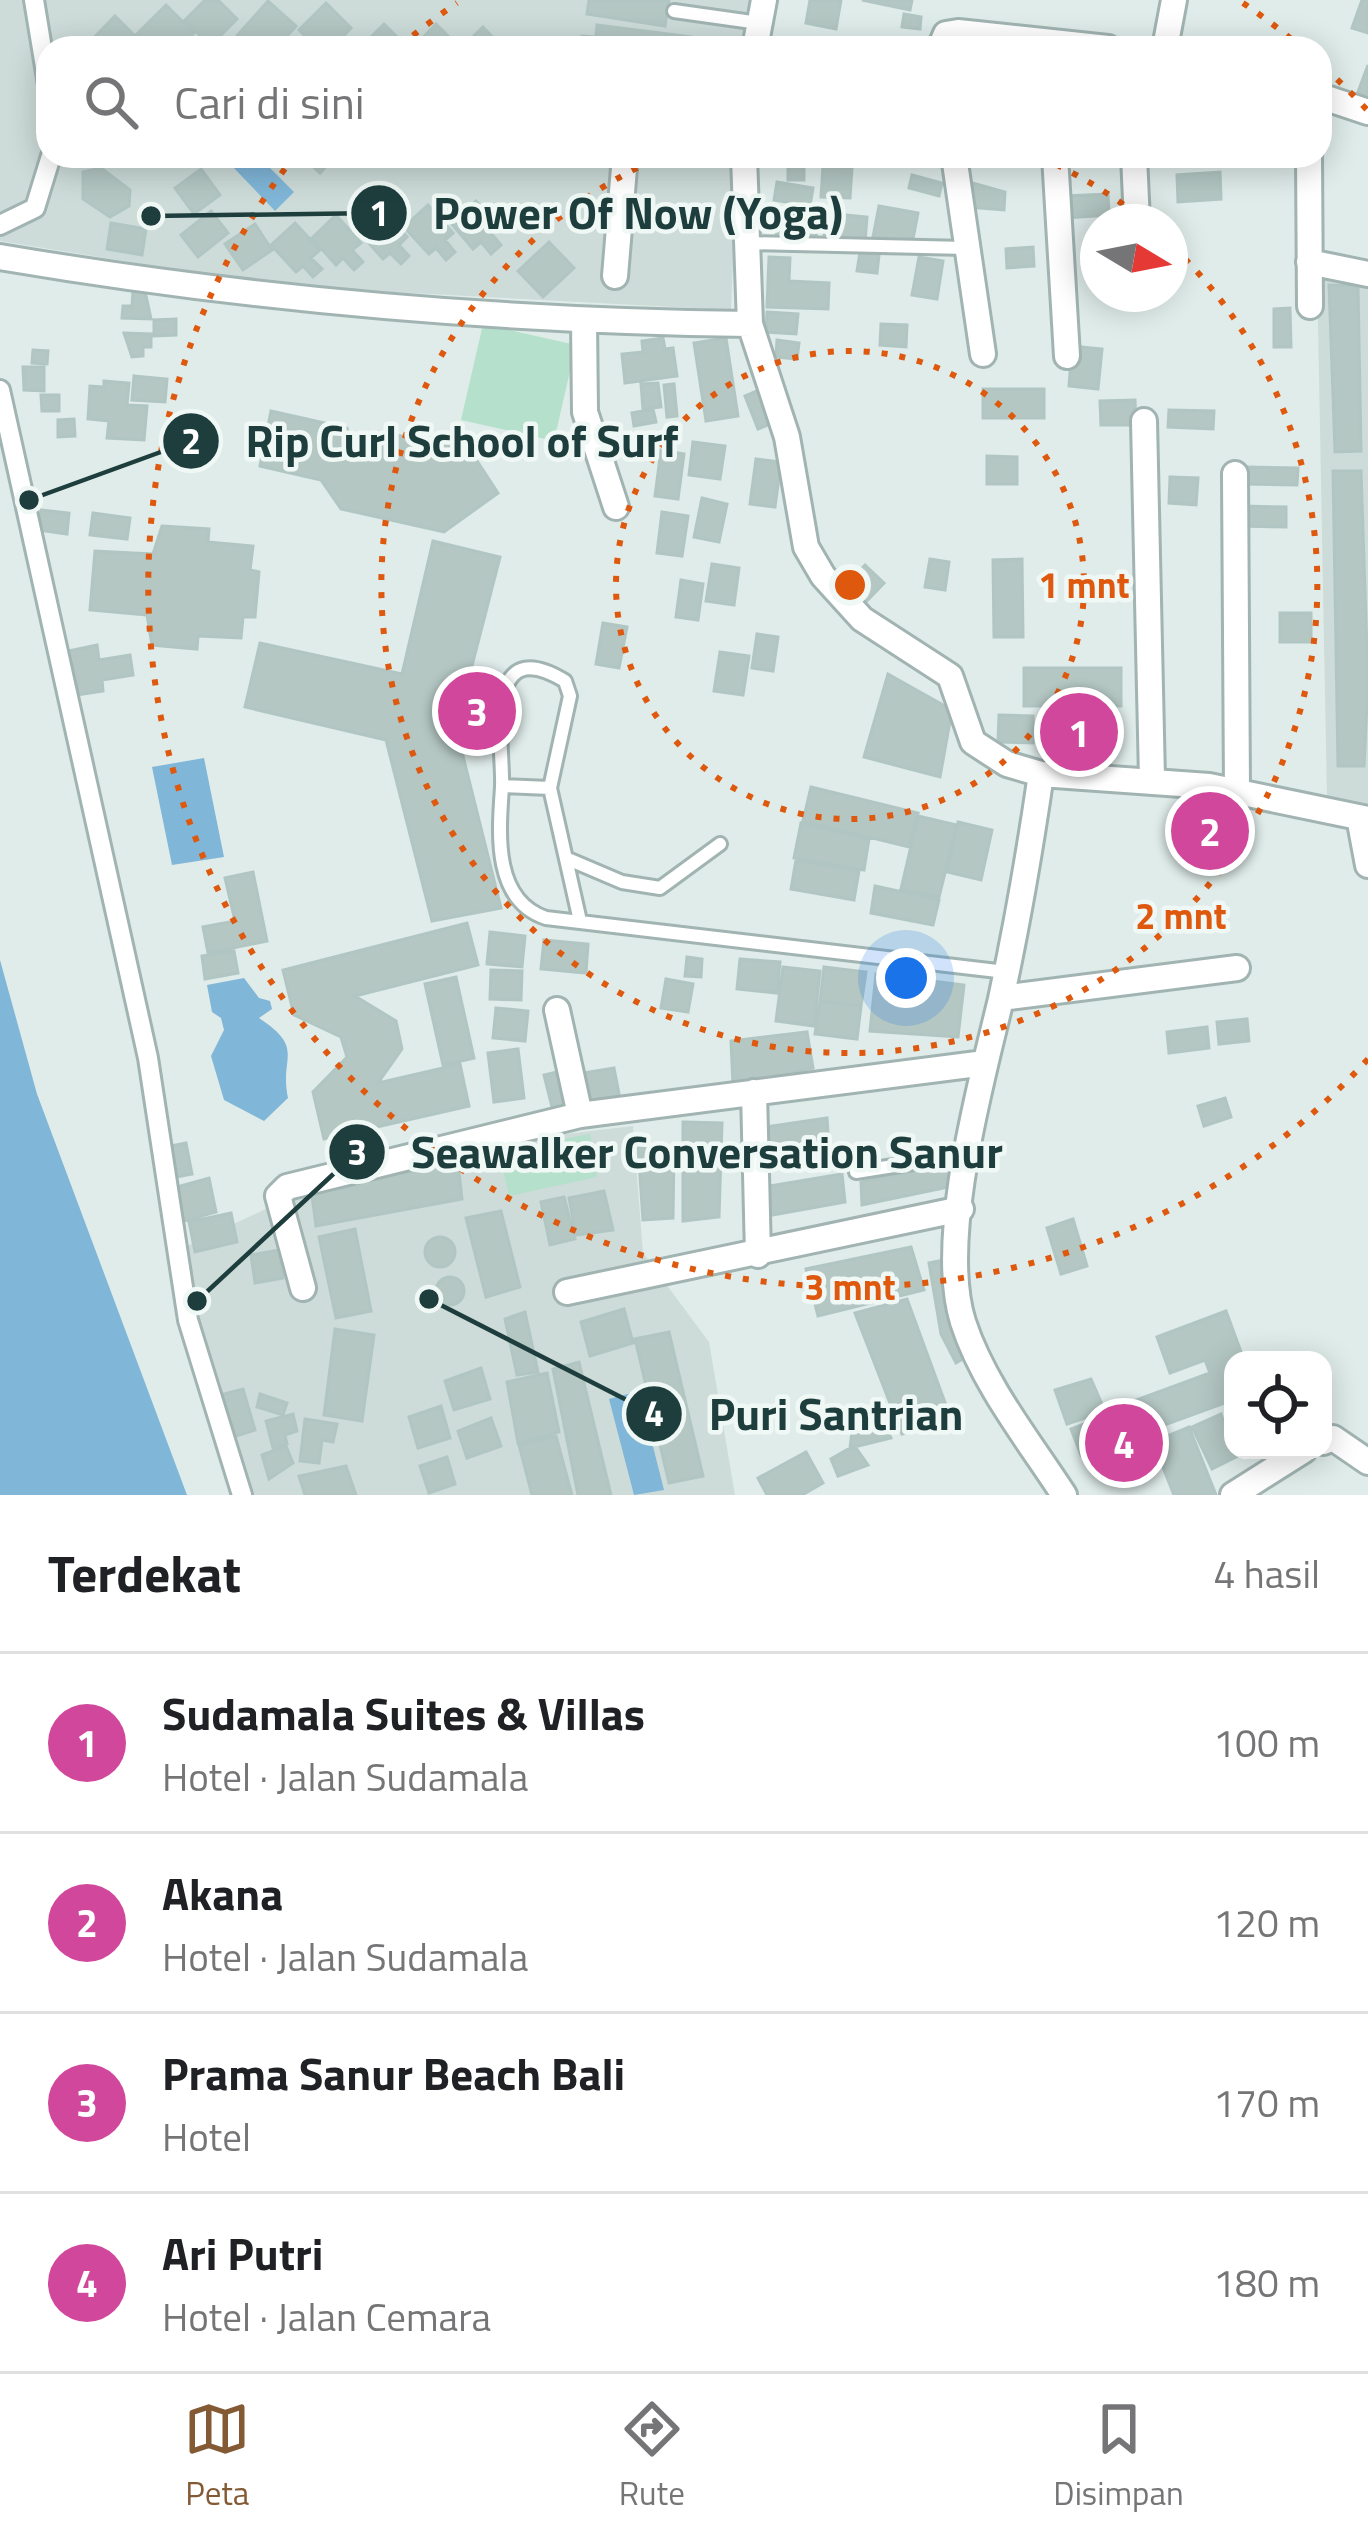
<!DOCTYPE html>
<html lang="id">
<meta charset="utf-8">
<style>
:root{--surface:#fff;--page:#f6f6f6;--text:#202124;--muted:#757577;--line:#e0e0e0;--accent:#845a35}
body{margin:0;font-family:"Titillium Web",sans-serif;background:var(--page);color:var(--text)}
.controls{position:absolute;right:36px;bottom:36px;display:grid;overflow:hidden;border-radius:24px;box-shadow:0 6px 30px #0003}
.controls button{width:108px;height:108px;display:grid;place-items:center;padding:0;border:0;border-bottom:3px solid var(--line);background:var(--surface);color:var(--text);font:60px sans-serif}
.compass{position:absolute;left:1080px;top:204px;width:108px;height:108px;border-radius:50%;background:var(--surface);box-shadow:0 6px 30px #0003;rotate:100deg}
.you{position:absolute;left:906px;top:978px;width:42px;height:42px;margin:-30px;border:9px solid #fff;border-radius:50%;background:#1a73e8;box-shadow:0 0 0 18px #1a73e833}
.badge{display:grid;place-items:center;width:78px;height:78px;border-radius:50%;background:var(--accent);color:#fff;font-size:39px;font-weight:700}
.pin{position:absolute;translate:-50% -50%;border:6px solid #fff;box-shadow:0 3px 12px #0006}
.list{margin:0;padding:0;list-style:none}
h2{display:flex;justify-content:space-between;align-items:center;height:156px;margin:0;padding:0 48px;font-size:51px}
h2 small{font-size:39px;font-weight:400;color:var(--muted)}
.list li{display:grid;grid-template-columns:78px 1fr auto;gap:36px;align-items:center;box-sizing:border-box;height:180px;padding:0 48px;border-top:3px solid var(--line)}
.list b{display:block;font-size:45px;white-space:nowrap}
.list p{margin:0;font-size:39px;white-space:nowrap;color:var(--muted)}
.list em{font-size:39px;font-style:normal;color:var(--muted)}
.icon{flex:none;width:66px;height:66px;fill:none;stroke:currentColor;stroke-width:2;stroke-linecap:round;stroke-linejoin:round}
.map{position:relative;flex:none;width:1368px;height:1495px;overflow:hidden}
.search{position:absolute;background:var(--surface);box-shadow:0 6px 30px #0003;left:36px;right:36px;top:36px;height:132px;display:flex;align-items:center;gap:30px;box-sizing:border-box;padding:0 42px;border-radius:36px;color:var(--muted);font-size:45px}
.sheet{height:876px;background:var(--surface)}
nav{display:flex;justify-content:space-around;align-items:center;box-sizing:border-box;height:168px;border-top:3px solid var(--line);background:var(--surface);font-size:33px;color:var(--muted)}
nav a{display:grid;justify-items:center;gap:6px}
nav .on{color:var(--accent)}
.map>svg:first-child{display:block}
.built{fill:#cddcd9}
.green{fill:#b5e0cb}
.water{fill:#80b6d8}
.building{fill:#b4c7c3;stroke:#b1c6c2;stroke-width:3}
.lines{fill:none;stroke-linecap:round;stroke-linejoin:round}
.service-casing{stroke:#a1b4b2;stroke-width:18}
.pedestrian-casing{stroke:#a1b4b2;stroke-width:24}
.minor-casing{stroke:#a1b4b2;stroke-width:30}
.service{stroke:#fff;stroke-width:12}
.pedestrian{stroke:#fff;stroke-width:18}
.minor{stroke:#fff;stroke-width:24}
.ring{fill:none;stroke:#de580e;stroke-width:6;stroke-dasharray:6 12}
.centre{fill:#de580e;stroke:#f0f8f6;stroke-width:6}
.ring-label{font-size:36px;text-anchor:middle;font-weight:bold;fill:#de580e;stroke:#f0f8f6;stroke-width:9;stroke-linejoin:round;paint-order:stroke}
.leader{fill:none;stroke:#1e3e3d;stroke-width:4.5}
.callout-dot{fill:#1e3e3d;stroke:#f0f8f6;stroke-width:4.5}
.mark-label{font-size:36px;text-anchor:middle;font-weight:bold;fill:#fff}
.callout-label{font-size:45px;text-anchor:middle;font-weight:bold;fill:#1e3e3d;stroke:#f0f8f6;stroke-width:9;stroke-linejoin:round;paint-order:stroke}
</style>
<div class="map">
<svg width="1368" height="1495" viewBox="0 0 1368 1495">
<rect width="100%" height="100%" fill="#dfece9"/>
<path class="built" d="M 0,0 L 757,0 L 747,48 L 48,48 L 48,156 L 737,156 L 731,310 L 279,286 L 0,241 Z
M 1317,268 L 1368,279 L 1368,810 L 1327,800 Z
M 633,1126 L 643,1253 L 709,1342 L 735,1495 L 242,1495 L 166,1256 L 376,1157 Z"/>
<path class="green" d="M 483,324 L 576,345 L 554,441 L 461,420 Z
M 590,1134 L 597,1177 L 509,1196 L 499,1151 Z"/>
<path class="water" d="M 243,156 L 279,156 L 269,167 L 294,192 L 275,211 L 232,166 Z
M 204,758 L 224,857 L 172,865 L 152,767 Z
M 0,960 L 37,1094 L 187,1495 L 0,1495 Z
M 244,978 L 259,998 L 270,1001 L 272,1009 L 259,1018 C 306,1049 279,1056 288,1098 L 264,1121 L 224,1100 L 211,1056 L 224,1030 L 221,1018 L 212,1012 L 207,985 Z
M 639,1391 L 664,1490 L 634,1495 L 609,1399 Z"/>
<path class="building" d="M 205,0 L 218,0 L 237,19 L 210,46 L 185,20 Z
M 589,0 L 669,0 L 665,26 L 587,14 Z
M 810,0 L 841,0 L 836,29 L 806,23 Z
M 862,0 L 912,0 L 910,10 Z
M 1362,0 L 1368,0 L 1368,33 L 1352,28 Z
M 268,1 L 296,26 L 276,48 L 226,48 Z
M 326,3 L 351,28 L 332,48 L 317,48 L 299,30 Z
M 166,5 L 194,33 L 179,48 L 151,48 L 137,34 Z
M 904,14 L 921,17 L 920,29 L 902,27 Z
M 115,16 L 143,44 L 89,48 L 87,45 Z
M 384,24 L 408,48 L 360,48 Z
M 436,24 L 460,48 L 413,48 Z
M 597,25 L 692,37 L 691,48 L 581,48 L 582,36 L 596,37 Z
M 483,27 L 503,48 L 462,48 Z
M 1368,65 L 1368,96 L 1358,92 Z
M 302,156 L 335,156 L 320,173 Z
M 788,156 L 804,156 L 804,180 L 788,180 Z
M 915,156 L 946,156 L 945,167 L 914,165 Z
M 823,166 L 852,168 L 850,198 L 821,197 Z
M 101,168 L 130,190 L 129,206 L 110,217 L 83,199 L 83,172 Z
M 201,169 L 220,195 L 194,214 L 175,188 Z
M 1220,172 L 1221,199 L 1178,202 L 1177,175 Z
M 912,175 L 942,183 L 939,196 L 909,188 Z
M 777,182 L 813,188 L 810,206 L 774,200 Z
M 969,182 L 1005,192 L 1004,210 L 968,207 Z
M 1108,194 L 1109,215 L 1066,218 L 1065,196 Z
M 476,201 L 498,226 L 490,232 L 501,245 L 491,254 L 481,242 L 473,249 L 451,223 Z
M 428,205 L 453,233 L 445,240 L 455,252 L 446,260 L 436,248 L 429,254 L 404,227 Z
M 879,206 L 918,213 L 912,244 L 873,237 Z
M 383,210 L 407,237 L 399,245 L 409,256 L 401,264 L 390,253 L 383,259 L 359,232 Z
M 211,211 L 228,233 L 198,257 L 181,235 Z
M 778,211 L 818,213 L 816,240 L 776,237 Z
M 826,213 L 867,217 L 865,242 L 824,238 Z
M 336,215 L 361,243 L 352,250 L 363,262 L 354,270 L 343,258 L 336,265 L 312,238 Z
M 111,223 L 146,229 L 142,255 L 107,249 Z
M 295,223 L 320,250 L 311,258 L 322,269 L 313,277 L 303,266 L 296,272 L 271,245 Z
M 255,224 L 272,250 L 243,270 L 225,244 Z
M 549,242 L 574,268 L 543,297 L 518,271 Z
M 1033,247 L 1034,266 L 1007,268 L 1006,249 Z
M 860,252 L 879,255 L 877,273 L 857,271 Z
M 769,257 L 790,258 L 789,281 L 829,283 L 828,309 L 767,307 Z
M 919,257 L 943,261 L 937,299 L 912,295 Z
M 1329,285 L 1358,286 L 1361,451 L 1335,452 Z
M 133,291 L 145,291 L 151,319 L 122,318 L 123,306 L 132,306 Z
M 1290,308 L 1291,347 L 1274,347 L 1274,309 Z
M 767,312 L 798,314 L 796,334 L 766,332 Z
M 176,319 L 176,335 L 154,336 L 154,320 Z
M 881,324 L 907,325 L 906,347 L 880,345 Z
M 124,333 L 151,334 L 151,347 L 143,347 L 143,356 L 132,357 Z
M 663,338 L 665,349 L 673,348 L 677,376 L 625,383 L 622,354 L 643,352 L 642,341 Z
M 726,338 L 738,416 L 706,421 L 694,343 Z
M 777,340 L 799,343 L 797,359 L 776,357 Z
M 1072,346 L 1102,349 L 1098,389 L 1069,386 Z
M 33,350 L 48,351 L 47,364 L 32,363 Z
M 23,367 L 44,367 L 44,391 L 24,390 Z
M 134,376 L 167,379 L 165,402 L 132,400 Z
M 104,381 L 129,383 L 127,405 L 147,406 L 144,440 L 107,438 L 109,421 L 88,419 L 90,386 L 104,387 Z
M 658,383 L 661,407 L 643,409 L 641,384 Z
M 674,384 L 677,416 L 667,417 L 664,385 Z
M 983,389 L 1044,389 L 1044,418 L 983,418 Z
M 759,390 L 773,423 L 758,429 L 745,396 Z
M 41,395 L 59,395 L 59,411 L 42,411 Z
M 1135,400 L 1136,425 L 1101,425 L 1100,401 Z
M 653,409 L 656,422 L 634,426 L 632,413 Z
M 1169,410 L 1214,411 L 1213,429 L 1168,427 Z
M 271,411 L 347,428 L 352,444 L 378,432 L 468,447 L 498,493 L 444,532 L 341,509 L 321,480 L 260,466 Z
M 74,419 L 75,436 L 58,437 L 58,420 Z
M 693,442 L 725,446 L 720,479 L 689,475 Z
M 661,450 L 684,454 L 678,499 L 655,496 Z
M 987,456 L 1017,457 L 1017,484 L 987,484 Z
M 756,459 L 781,462 L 775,507 L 750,504 Z
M 1245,467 L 1298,468 L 1297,485 L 1245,484 Z
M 1333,471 L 1361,471 L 1368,682 L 1364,766 L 1338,766 Z
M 1170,477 L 1198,478 L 1196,505 L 1169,503 Z
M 702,498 L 727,504 L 719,542 L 694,537 Z
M 1240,506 L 1286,507 L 1286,527 L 1239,526 Z
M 41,510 L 69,513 L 67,534 L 38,530 Z
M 662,512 L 688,516 L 682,556 L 657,553 Z
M 93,513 L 130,518 L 127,539 L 90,535 Z
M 162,526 L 209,529 L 208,542 L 253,546 L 250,570 L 259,572 L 255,617 L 243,617 L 241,638 L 198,636 L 197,649 L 152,645 L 147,615 L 90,610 L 95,551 L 153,554 Z
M 433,541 L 500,557 L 456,728 L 501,908 L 432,921 L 386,740 L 245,707 L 260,643 L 402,674 Z
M 930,559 L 949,562 L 945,590 L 925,587 Z
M 1022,559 L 1023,637 L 994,637 L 993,560 Z
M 712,564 L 739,568 L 734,605 L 706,601 Z
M 865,565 L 884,583 L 865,603 L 846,585 Z
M 681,580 L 703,584 L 698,620 L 676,617 Z
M 1280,613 L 1311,613 L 1311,642 L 1280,642 Z
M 603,623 L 627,627 L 619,668 L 596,664 Z
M 757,634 L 778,637 L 773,671 L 752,668 Z
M 97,645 L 99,660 L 130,655 L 133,675 L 102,680 L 103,691 L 70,696 L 64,652 Z
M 720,652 L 749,656 L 743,695 L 714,691 Z
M 1024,668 L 1121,668 L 1121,706 L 1024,706 Z
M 888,674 L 952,710 L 940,777 L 864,757 Z
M 999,715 L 1033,716 L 1033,743 L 998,742 Z
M 811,787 L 918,813 L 909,847 L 803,821 Z
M 918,816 L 957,825 L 939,897 L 901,889 Z
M 958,822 L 992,830 L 981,880 L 947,872 Z
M 801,823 L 869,839 L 864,870 L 794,858 Z
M 796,860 L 859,871 L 854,900 L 791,889 Z
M 253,872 L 267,941 L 208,953 L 203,927 L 235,921 L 225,878 Z
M 875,886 L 939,900 L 933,925 L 871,913 Z
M 467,923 L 478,965 L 355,996 L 396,1021 L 402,1049 L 378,1083 L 460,1064 L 469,1106 L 324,1139 L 313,1092 L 347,1057 L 341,1037 L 294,1015 L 283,970 Z
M 490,932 L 525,936 L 522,967 L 487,964 Z
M 544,940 L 588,944 L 586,973 L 541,969 Z
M 234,951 L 238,973 L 205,979 L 202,956 Z
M 687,957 L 702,959 L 701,977 L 685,976 Z
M 740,959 L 780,962 L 777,993 L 737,989 Z
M 783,967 L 820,971 L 814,1026 L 776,1021 Z
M 824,967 L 866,972 L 861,1006 L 820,1001 Z
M 491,970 L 522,971 L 521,1000 L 490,999 Z
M 876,974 L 964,985 L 958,1037 L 870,1031 Z
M 456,977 L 474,1058 L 443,1065 L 425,984 Z
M 666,979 L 693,984 L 688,1012 L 661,1008 Z
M 820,1001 L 861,1006 L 857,1039 L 815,1034 Z
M 496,1008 L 528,1011 L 525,1041 L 493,1038 Z
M 1247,1019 L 1249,1041 L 1219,1044 L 1217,1022 Z
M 1207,1027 L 1209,1048 L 1169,1053 L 1167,1032 Z
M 807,1032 L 813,1068 L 733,1085 L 731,1041 Z
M 518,1049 L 524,1098 L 494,1102 L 488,1053 Z
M 614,1068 L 620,1099 L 592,1107 L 584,1073 Z
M 565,1070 L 575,1109 L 554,1115 L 544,1075 Z
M 1225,1098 L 1231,1117 L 1204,1126 L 1198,1106 Z
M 827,1118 L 829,1148 L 763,1158 L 759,1128 Z
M 683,1122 L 722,1123 L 719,1217 L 683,1221 Z
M 186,1143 L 192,1174 L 171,1178 L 166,1147 Z
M 638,1147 L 674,1147 L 673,1218 L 643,1220 Z
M 950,1163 L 953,1186 L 862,1205 L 861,1182 Z
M 458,1164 L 462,1199 L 316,1226 L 311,1188 Z
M 842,1174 L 845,1202 L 767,1216 L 763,1187 Z
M 209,1178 L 216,1212 L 180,1222 L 173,1188 Z
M 604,1191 L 613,1230 L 576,1235 L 569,1198 Z
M 564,1197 L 575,1239 L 550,1245 L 541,1202 Z
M 501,1211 L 520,1287 L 486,1297 L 466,1218 Z
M 231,1213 L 237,1242 L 195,1252 L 189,1222 Z
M 1073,1219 L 1087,1266 L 1061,1274 L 1047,1228 Z
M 355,1229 L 371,1311 L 336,1318 L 319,1237 Z
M425 1252a15 15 0 1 1 30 0a15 15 0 1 1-30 0Z
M 911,1247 L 924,1290 L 818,1316 L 806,1269 Z
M 279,1250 L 283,1278 L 255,1283 L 251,1255 Z
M 949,1259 L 973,1353 L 956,1363 L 941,1334 L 929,1263 Z
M436 1291a14 14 0 1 1 28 0a14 14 0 1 1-28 0Z
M 907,1299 L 950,1416 L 902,1434 L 855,1313 Z
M 624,1309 L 633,1343 L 590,1356 L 581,1322 Z
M 1226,1311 L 1244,1360 L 1233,1360 L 1233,1400 L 1134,1436 L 1123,1405 L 1210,1373 L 1205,1360 L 1170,1373 L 1157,1337 Z
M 525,1312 L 538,1372 L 517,1375 L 505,1319 Z
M 335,1329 L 374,1335 L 362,1421 L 324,1415 Z
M 669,1332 L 703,1476 L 669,1483 L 635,1339 Z
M 579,1362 L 611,1495 L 578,1495 L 553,1369 Z
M 481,1368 L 490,1399 L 454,1410 L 445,1381 Z
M 547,1373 L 559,1432 L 518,1443 L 507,1382 Z
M 1091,1379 L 1105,1411 L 1067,1424 L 1055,1390 Z
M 243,1389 L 255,1430 L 230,1438 L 220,1395 Z
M 260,1394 L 287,1403 L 283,1415 L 257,1407 Z
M 441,1406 L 450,1438 L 418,1448 L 409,1417 Z
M 1119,1410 L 1129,1437 L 1081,1455 L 1071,1429 Z
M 293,1414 L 297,1431 L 285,1435 L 287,1444 L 273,1448 L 266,1421 Z
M 1221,1414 L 1233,1450 L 1240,1455 L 1212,1469 L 1192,1427 Z
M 491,1418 L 501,1446 L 467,1458 L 458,1431 Z
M 305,1419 L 337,1424 L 333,1442 L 322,1440 L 319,1463 L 300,1461 Z
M 883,1419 L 891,1438 L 850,1448 L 852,1432 Z
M 1189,1427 L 1216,1495 L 1174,1495 L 1153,1442 Z
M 556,1436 L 572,1495 L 532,1495 L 519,1445 Z
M 286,1446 L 293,1463 L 269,1479 L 262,1455 Z
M 850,1448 L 856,1448 L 868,1465 L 838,1476 L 831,1459 Z
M 806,1452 L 823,1483 L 802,1495 L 767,1495 L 758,1478 Z
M 447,1457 L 455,1484 L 429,1493 L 420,1466 Z
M 346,1466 L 356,1495 L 305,1495 L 299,1476 Z"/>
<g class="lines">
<g class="service-casing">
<path id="service" d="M 674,11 L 759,23
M 747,243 L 966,248
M 502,786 L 550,788
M 568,859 L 622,882 L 660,888 L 720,844
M 580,921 L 550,788 L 570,696 L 565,681 C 480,629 504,750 502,787 C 499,831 492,900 546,918 L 1006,972
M 856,1172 L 969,1154"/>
</g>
<g class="pedestrian-casing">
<path id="pedestrian" d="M 34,0 L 48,85
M 0,225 L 35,208 L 51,156
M 0,390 L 148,1058 L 188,1320 L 242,1495"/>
</g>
<g class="minor-casing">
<path id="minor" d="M 755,48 L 764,0
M 940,48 L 946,34 L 958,32 L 1108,48
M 1165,48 L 1174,0
M 1320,96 L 1368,112
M 744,156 L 750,324 L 787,437 L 806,547 L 823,576 L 862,619 L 950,676 L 973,742 L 1007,764 L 1041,774 L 1209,786 L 1368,819
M 954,156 L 983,354
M 1055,156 L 1067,356
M 1134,156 L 1137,222
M 1309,156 L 1310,306
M 0,257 C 248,299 498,321 750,324
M 1309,262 L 1368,274
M 615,276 L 625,156
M 584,321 L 585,412 L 616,507
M 1144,421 L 1152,779
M 1235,474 L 1237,790
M 1041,774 C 1030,850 1017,925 1001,999 C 981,1083 937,1240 963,1322 C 983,1384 1029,1441 1064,1495
M 1359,817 L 1368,865
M 1001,998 L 1237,968
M 557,1010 L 580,1115
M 754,1092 L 758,1255
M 303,1288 L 278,1196 L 287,1187 L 580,1115 L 985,1063
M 567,1292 L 961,1209
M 1323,1442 L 1333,1438 L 1368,1462
M 1233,1495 L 1304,1450"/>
</g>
<use href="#service" class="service"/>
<use href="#pedestrian" class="pedestrian"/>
<use href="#minor" class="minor"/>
</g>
<g class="ring">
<circle cx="850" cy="585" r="234"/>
<path d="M1040 157A468 468 0 0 1 1145 221M1172 246A468 468 0 1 1 660 157"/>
<path d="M1368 1059A702 702 0 0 1 293 158M399 47A702 702 0 0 1 457 3M1243 3A702 702 0 0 1 1301 47M1324 67A702 702 0 0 1 1368 111"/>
</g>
<circle cx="850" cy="585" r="18" class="centre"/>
<g class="ring-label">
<text x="1084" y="598">1 mnt</text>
<text x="1181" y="929">2 mnt</text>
<text x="850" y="1300">3 mnt</text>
</g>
<path class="leader" d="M151 216L379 213M29 500L191 441M197 1301L357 1152M429 1299L654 1414"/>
<g class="callout-dot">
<circle cx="151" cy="216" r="12"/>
<circle cx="29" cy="500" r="12"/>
<circle cx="197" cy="1301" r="12"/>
<circle cx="429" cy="1299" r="12"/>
<circle cx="379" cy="213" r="30"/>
<circle cx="191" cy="441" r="30"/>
<circle cx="357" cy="1152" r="30"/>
<circle cx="654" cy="1414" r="30"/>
</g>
<g class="mark-label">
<text x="379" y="226">1</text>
<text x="191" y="454">2</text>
<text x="357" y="1165">3</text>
<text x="654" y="1426">4</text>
</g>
<g class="callout-label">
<text x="638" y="229">Power Of Now (Yoga)</text>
<text x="462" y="457">Rip Curl School of Surf</text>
<text x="707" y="1168">Seawalker Conversation Sanur</text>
<text x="836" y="1430">Puri Santrian</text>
</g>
</svg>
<div class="controls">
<button><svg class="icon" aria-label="locate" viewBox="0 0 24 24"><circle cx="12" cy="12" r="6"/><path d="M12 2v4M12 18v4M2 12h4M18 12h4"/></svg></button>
</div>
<svg class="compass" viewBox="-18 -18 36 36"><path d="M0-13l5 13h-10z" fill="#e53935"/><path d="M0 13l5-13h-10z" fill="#757577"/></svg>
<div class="you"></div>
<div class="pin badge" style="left:1079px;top:732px;background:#d1479c">1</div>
<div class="pin badge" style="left:1210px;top:831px;background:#d1479c">2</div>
<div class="pin badge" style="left:477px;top:711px;background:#d1479c">3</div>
<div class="pin badge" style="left:1124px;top:1443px;background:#d1479c">4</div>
<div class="search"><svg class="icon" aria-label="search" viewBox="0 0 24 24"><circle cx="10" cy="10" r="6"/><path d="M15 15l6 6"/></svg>Cari di sini</div>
</div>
<section class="sheet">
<h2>Terdekat<small>4 hasil</small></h2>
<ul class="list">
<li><span class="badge" style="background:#d1479c">1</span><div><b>Sudamala Suites &amp; Villas</b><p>Hotel · Jalan Sudamala</p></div><em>100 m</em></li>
<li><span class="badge" style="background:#d1479c">2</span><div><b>Akana</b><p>Hotel · Jalan Sudamala</p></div><em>120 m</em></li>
<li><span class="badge" style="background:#d1479c">3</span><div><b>Prama Sanur Beach Bali</b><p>Hotel</p></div><em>170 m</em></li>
<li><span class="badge" style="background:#d1479c">4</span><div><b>Ari Putri</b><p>Hotel · Jalan Cemara</p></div><em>180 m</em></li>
</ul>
</section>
<nav>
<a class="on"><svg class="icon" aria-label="map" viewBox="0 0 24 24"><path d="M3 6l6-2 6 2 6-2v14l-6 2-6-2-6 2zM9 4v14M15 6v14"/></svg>Peta</a>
<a><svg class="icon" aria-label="directions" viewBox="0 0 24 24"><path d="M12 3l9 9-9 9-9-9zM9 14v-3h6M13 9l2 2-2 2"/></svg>Rute</a>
<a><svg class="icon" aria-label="saved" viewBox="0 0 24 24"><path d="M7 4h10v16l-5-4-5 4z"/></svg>Disimpan</a>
</nav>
